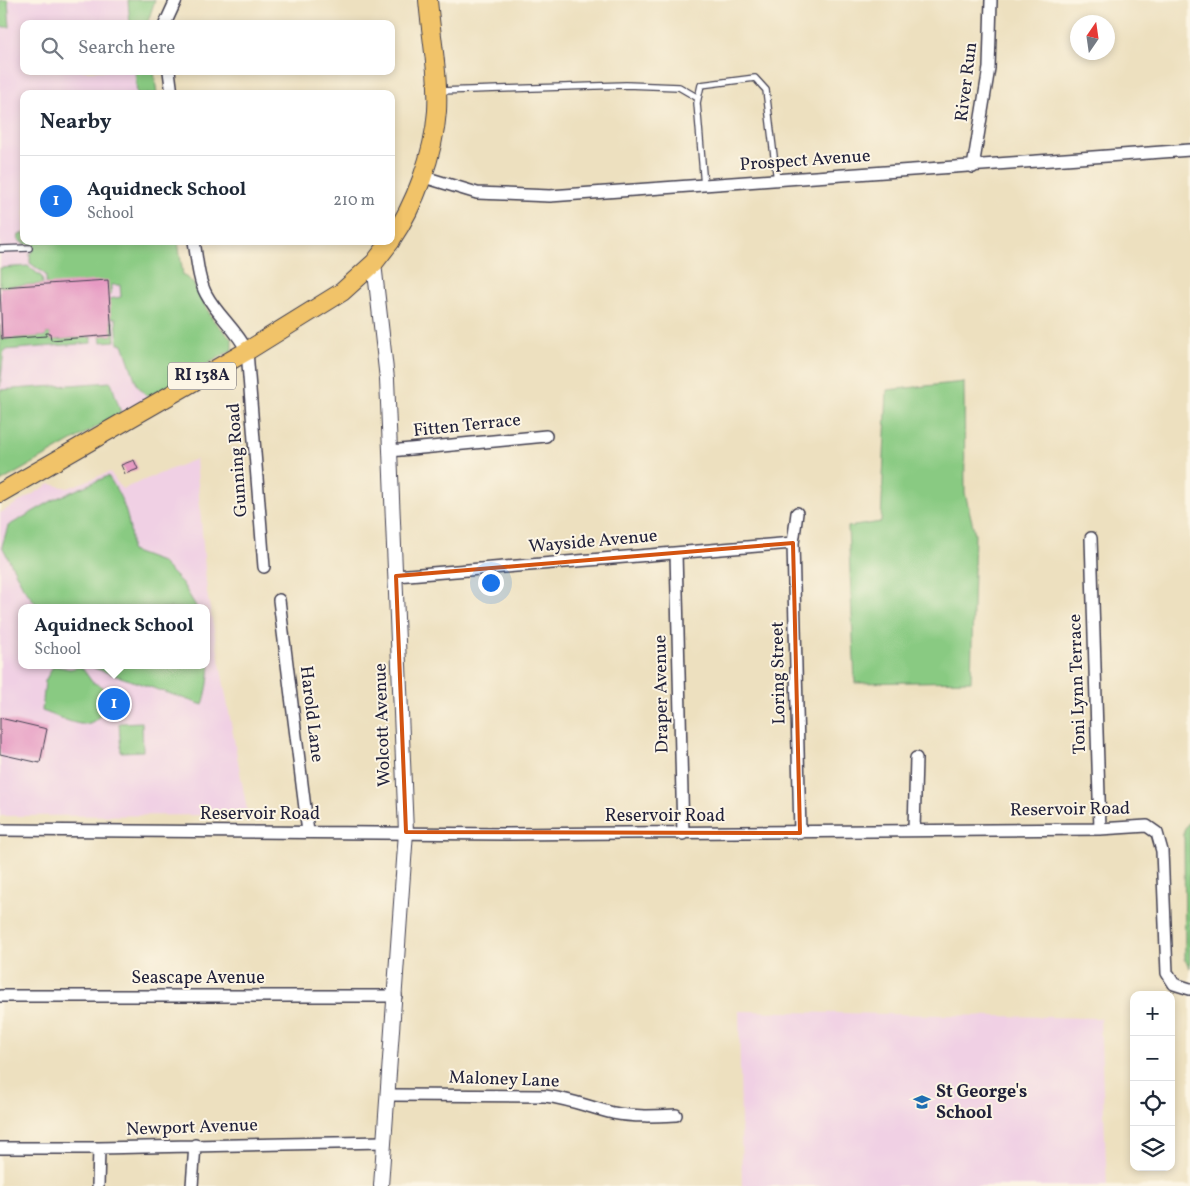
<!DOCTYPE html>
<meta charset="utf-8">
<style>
:root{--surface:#fff;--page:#f6f6f7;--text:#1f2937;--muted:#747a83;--line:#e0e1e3;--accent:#1a73e8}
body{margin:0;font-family:Vollkorn,serif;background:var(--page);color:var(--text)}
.controls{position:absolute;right:15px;bottom:15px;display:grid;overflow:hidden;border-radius:10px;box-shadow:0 2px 8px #0003}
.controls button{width:45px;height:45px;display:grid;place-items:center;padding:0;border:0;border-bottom:1px solid var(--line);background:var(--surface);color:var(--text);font:25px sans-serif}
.compass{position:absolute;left:1070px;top:15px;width:45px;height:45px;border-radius:50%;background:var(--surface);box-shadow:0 2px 8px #0003;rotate:13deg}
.you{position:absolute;left:490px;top:582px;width:18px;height:18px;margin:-12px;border:4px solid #fff;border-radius:50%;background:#1a73e8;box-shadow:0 0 0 8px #1a73e833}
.badge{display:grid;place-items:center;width:32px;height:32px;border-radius:50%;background:var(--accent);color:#fff;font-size:16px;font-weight:700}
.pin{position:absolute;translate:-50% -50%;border:2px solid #fff;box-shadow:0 1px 5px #0006}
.popup{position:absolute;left:18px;top:604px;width:192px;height:65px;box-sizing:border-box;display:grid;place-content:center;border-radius:10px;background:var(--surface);filter:drop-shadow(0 1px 4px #0005);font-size:16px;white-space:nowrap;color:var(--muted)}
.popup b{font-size:19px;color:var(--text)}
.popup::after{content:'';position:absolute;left:50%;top:100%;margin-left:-10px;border:10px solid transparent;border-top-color:var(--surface)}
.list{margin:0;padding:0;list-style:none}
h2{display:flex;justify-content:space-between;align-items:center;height:65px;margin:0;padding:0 20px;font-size:21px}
h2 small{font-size:16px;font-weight:400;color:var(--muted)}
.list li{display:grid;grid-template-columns:32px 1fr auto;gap:15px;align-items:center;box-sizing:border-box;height:90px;padding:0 20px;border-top:1px solid var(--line)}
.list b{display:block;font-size:19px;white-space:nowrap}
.list p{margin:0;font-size:16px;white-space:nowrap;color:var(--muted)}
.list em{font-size:16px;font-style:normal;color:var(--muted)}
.icon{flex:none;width:28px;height:28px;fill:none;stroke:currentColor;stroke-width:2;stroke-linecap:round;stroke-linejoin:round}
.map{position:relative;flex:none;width:1190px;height:1186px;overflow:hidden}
.search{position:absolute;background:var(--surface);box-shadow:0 2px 8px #0003;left:20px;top:20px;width:375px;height:55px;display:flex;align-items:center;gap:12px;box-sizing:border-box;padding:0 18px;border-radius:10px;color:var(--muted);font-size:19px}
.panel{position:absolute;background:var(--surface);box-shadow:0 2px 8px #0003;left:20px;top:90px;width:375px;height:155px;border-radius:10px}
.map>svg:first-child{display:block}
.built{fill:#f0d0e4;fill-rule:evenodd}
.green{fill:#89ca82;stroke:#56765e}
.building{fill:#e69ac3}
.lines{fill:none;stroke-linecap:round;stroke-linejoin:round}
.service-casing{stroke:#403e4f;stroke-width:8}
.minor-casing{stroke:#403e4f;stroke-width:14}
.tertiary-casing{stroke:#403e4f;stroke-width:16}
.primary-casing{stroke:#403e4f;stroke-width:20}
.service{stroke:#fff;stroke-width:5.5}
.minor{stroke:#fff;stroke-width:11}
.tertiary{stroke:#fff;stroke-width:14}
.primary{stroke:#f1c369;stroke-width:18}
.marked{fill:none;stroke:#d45411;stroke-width:4;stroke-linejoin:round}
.labels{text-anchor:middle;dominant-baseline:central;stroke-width:4;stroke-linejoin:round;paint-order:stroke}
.shield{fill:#fcf5e5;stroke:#63616e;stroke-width:1}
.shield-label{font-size:16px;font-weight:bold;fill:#22223b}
.street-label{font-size:18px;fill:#22223b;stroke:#fcf5e5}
.poi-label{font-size:18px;font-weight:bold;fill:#22223b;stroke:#fcf5e5;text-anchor:start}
</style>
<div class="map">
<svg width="1190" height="1186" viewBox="0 0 1190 1186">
<rect width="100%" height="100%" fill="#fcf5e5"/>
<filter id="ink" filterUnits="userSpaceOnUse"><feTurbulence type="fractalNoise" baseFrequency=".02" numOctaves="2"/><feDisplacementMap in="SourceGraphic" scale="10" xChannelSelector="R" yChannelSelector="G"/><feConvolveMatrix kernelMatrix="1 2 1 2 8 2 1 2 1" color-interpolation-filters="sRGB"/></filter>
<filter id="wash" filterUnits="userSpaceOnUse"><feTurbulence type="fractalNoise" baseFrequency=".0096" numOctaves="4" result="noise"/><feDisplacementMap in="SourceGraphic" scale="20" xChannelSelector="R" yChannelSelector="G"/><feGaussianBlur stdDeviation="1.12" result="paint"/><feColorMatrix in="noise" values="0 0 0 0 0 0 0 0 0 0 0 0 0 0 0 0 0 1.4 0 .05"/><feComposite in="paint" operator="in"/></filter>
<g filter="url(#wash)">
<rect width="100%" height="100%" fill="#ede0bf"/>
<path class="built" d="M 0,0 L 128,0 L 130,24 L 24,24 L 24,71 L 135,71 L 137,94 L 24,94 L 24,241 L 152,241 L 169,385 L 0,482 Z
M 196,459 L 207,593 L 248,815 L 0,816 L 0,513 L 50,484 L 68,488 L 110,472 L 122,489 ZM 22,608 L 206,608 L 206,665 L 22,665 Z
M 739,1011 L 1100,1018 L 1107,1186 L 742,1186 Z"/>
<path class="green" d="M 0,0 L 8,0 L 10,27 L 0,27 Z
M 128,0 L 155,0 L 147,24 L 130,24 Z
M 135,71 L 154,71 L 157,94 L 137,94 Z
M 24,233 L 24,241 L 178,241 L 183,275 L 193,283 L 213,320 L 232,339 L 232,350 L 148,397 L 137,385 L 123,344 L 118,344 L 116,318 L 110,318 L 109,299 L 121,297 L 120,285 L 111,285 L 111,294 L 109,295 L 46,284 L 46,275 L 30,263 L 30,253 L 33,251 L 33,245 L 23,244 L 18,239 L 19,235 Z
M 28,266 L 42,277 L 43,284 L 0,287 L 0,268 Z
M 111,321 L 113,321 L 115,341 L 101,342 L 100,336 L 112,335 Z
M 0,325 L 2,339 L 46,336 L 46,333 L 50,333 L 51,340 L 91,337 L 91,343 L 4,350 L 0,387 Z
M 111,382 L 121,413 L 0,482 L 0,390 Z
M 964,382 L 965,493 L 975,534 L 971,681 L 855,683 L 848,527 L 881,522 L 887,390 Z
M 108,476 C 124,499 132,523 131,551 L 161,562 L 182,583 L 197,608 L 39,608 L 23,587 L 2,546 L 8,526 L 55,499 Z
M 207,634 C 212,659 210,682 203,705 L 94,668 L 93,665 L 206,665 Z
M 55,666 L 70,669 L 79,667 L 83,669 L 92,682 L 103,687 C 109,703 101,726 80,724 C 68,722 54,715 42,711 L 45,681 L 52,668 Z
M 142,722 L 143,751 L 121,752 L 119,723 Z
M 1190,820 L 1190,968 L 1185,960 L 1184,830 Z"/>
<g id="blocks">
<path class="building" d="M 108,280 L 112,335 L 51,340 L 50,333 L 46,333 L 46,336 L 2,339 L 0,287 Z
M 134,460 L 138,469 L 125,474 L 121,465 Z
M 0,718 L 47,729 L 40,763 L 0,754 Z"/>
</g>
</g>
<g filter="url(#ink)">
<use href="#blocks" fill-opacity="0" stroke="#403e4f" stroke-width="1"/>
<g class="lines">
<g class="service-casing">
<path id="service" d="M 439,91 L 626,85 L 679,87 L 698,98
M 704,186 L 697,103 L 701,85 L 755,78 L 766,90 L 777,181
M 0,249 L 29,248"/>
</g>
<g class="minor-casing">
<path id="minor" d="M 165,24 L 176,0
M 169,71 L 172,94
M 973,167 L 989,68 L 991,0
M 424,177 L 477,193 L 550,196 L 1190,150
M 194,241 C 197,259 198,279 206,294 C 217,315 237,330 247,351 L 264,567
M 390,451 L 546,436
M 797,513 L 793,543 L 800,833
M 1091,538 L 1100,829
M 676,553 L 683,834
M 396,576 L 793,543
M 279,600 L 308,832
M 0,830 L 506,834 L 1100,829 L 1147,826 L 1157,833 L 1162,851 L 1167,973 L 1174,984 L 1190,989
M 914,830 L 916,758
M 0,996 L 396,996
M 389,1095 L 545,1096 C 570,1099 589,1107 613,1113 C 634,1117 655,1116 676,1115
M 0,1148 L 99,1148 L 384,1142
M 98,1186 L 99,1148
M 192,1186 L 195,1145"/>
</g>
<g class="tertiary-casing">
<path id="tertiary" d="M 374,263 L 387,379 L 406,832 L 381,1186"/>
</g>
<g class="primary-casing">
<path id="primary" d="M 391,240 C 415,205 434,154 437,111 C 439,75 431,36 428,0
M 0,493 L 247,351 L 342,292 L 374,263 L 391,241"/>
</g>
<use href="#service" class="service"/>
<use href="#minor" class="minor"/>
<use href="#tertiary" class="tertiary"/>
<use href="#primary" class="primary"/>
</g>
</g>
<path class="marked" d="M 793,543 L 800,833 L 406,832 L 396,576 Z"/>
<defs>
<g id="school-bare" transform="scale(1.35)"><path d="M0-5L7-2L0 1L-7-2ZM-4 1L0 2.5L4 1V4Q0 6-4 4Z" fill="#1f6fb2" stroke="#fcf5e5" stroke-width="2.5" paint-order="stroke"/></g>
</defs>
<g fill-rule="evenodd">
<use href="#school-bare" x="922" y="1102"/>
</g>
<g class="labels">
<rect class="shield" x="168" y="362.5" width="68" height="27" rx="4"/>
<g class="shield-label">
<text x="202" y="376">RI 138A</text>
</g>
<g class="street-label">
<text transform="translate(967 82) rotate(-83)">River Run</text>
<text transform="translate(805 161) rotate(-4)">Prospect Avenue</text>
<text transform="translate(467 426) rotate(-6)">Fitten Terrace</text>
<text transform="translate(238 460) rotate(-94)">Gunning Road</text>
<text transform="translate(593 542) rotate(-5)">Wayside Avenue</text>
<text transform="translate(779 673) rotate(-91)">Loring Street</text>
<text transform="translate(1078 684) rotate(-92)">Toni Lynn Terrace</text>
<text transform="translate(662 694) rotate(-91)">Draper Avenue</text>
<text transform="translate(311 714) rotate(83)">Harold Lane</text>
<text transform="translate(383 725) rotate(-92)">Wolcott Avenue</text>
<text transform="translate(1070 810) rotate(-1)">Reservoir Road</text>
<text x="260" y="814">Reservoir Road</text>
<text x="665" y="816">Reservoir Road</text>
<text x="198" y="978">Seascape Avenue</text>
<text transform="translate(504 1080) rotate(2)">Maloney Lane</text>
<text transform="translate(192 1128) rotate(-2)">Newport Avenue</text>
</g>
<g class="poi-label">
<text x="936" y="1092">St George's<tspan x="936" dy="21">School</tspan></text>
</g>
</g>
</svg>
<div class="controls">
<button>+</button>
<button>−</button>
<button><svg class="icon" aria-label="locate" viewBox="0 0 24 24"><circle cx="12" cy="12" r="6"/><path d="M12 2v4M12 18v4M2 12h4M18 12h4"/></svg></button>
<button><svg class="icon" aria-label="layers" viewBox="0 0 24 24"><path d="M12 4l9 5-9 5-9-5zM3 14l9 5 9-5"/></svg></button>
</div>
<svg class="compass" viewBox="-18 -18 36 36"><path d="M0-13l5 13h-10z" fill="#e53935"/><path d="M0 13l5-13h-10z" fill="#747a83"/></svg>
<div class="you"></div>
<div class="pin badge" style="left:114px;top:704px">1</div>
<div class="popup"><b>Aquidneck School</b>School</div>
<div class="search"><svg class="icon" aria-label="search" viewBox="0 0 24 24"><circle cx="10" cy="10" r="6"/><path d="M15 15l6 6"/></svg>Search here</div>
<section class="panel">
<h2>Nearby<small></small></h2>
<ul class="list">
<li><span class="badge">1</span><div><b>Aquidneck School</b><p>School</p></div><em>210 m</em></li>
</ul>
</section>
</div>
